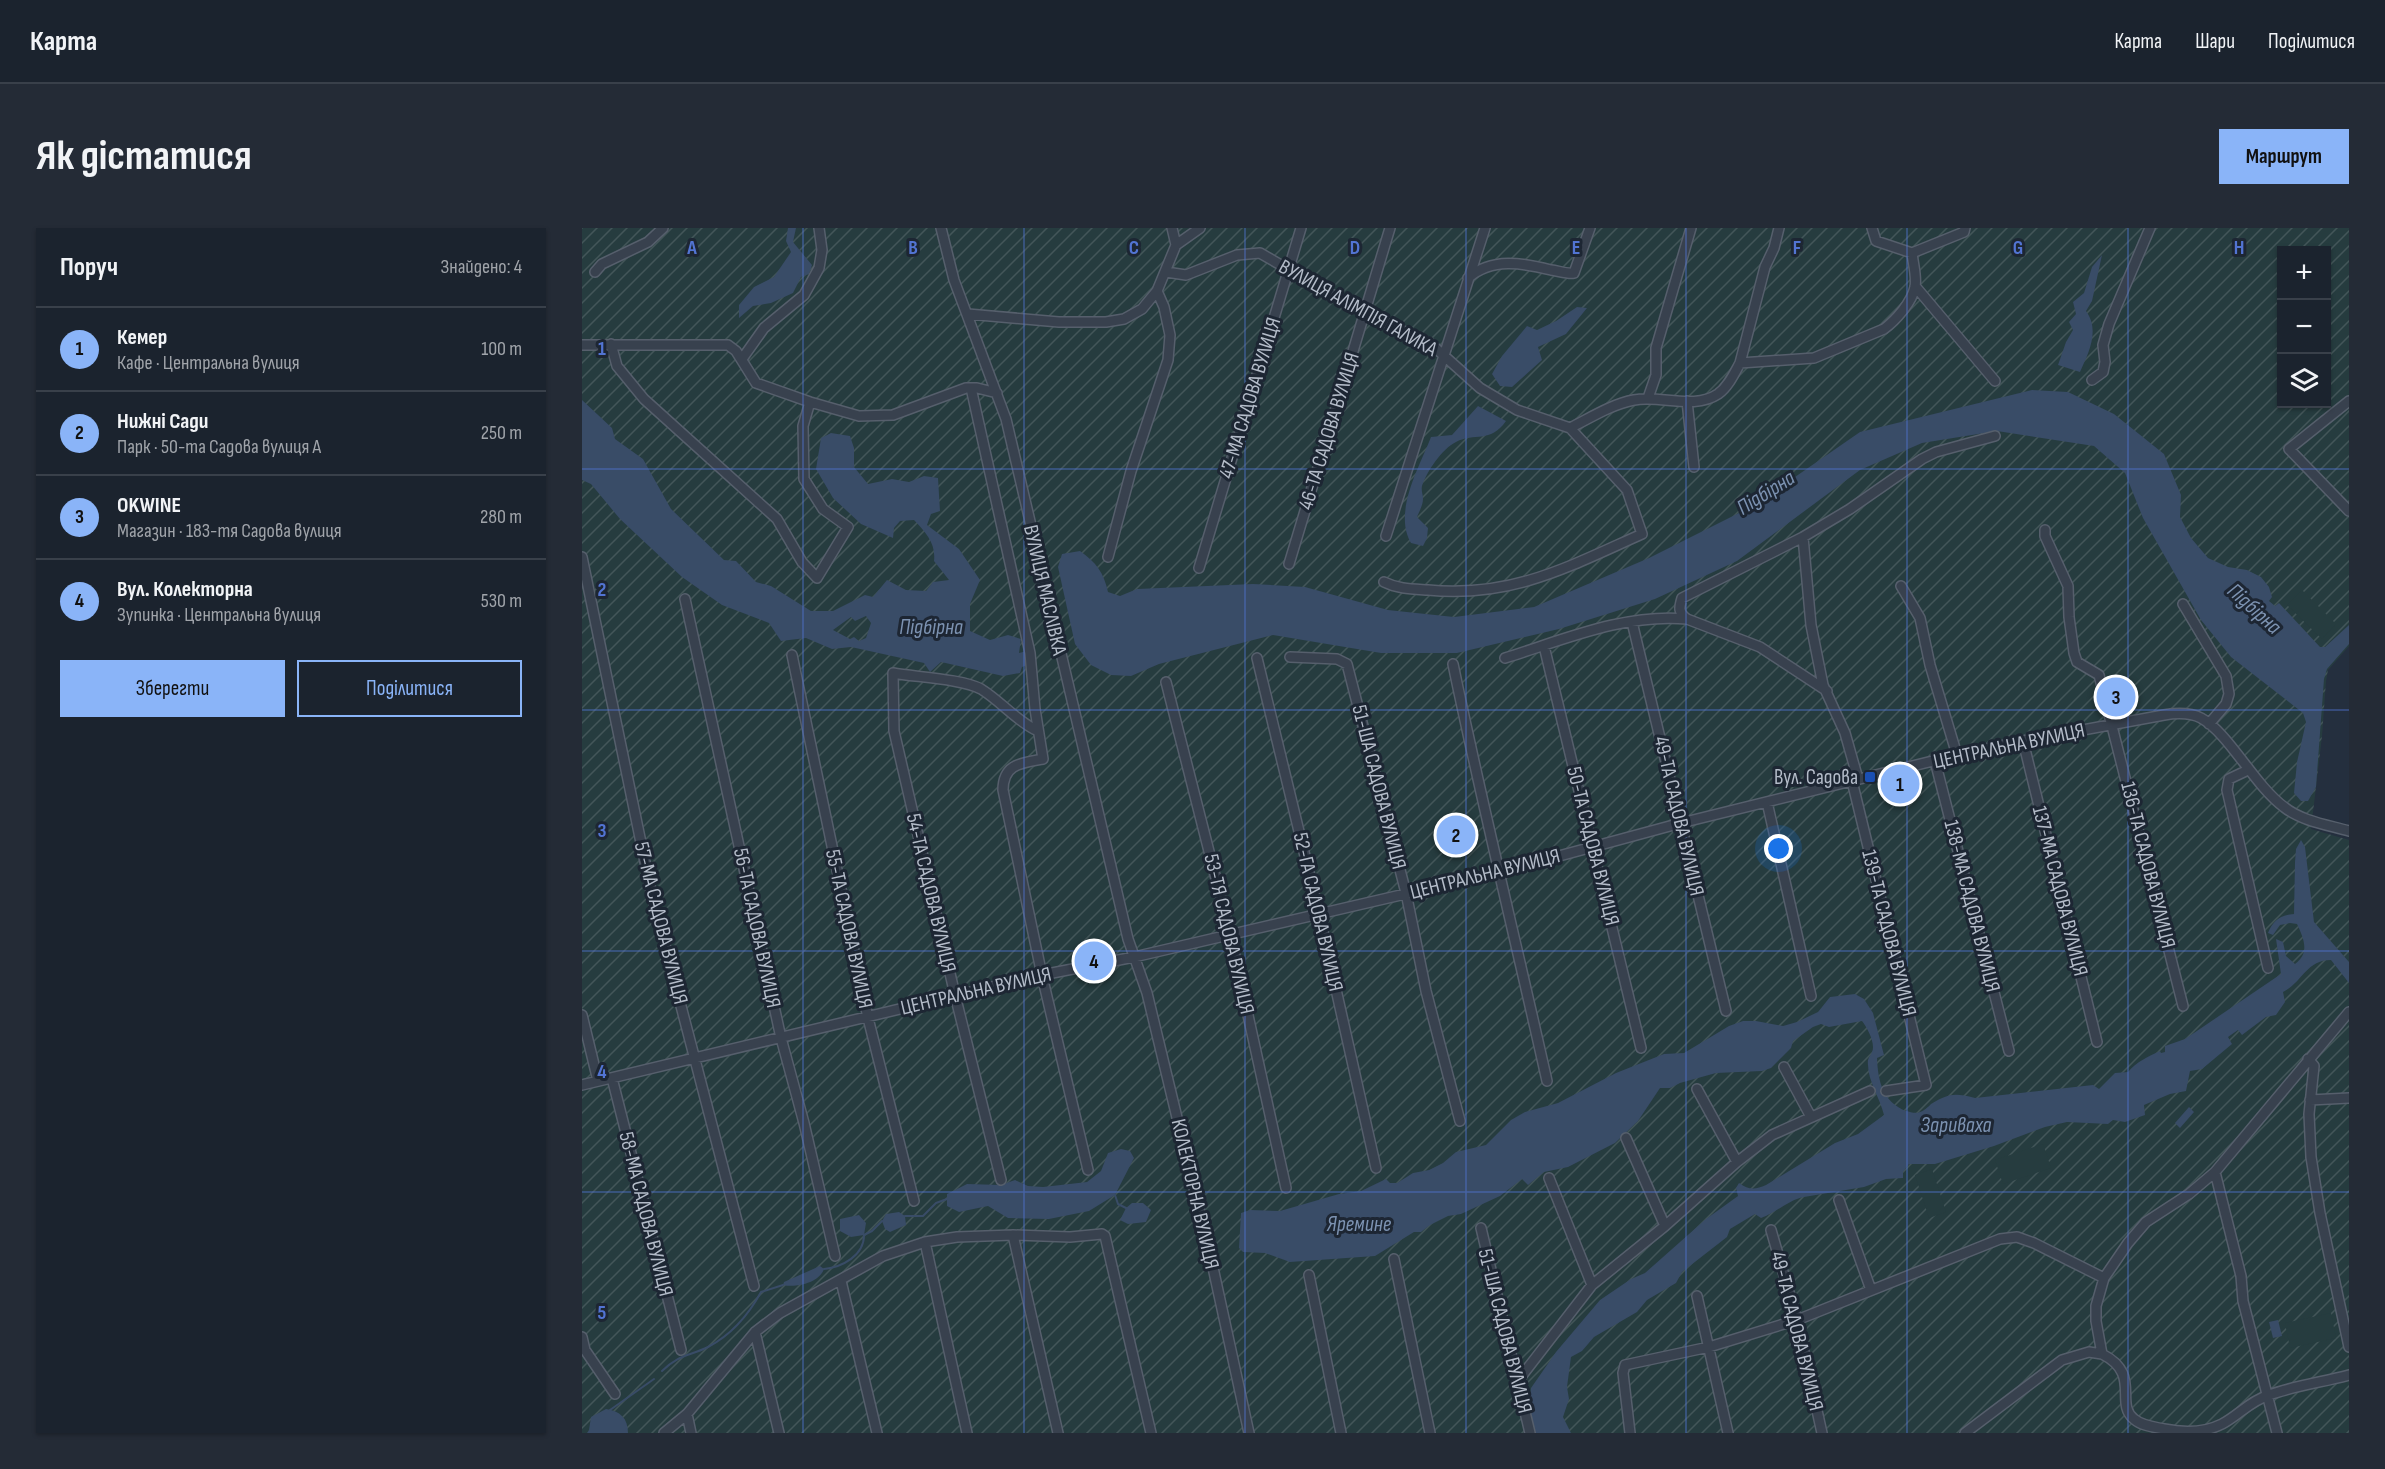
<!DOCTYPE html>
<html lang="uk">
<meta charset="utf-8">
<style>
:root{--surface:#1b232e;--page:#242b36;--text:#f1f3f6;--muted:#a0a4aa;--line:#39404a;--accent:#8ab4f8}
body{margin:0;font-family:"Sofia Sans Condensed",sans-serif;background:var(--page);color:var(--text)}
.controls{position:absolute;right:18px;top:18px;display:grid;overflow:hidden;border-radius:0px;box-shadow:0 2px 4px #0004}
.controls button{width:54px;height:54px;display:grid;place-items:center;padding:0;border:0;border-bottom:2px solid var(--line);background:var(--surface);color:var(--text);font:30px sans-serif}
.you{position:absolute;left:1197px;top:621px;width:21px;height:21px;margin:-15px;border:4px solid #fff;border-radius:50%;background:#1a73e8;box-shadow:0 0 0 9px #1a73e833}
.badge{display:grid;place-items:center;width:39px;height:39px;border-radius:50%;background:var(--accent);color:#111;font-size:20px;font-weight:700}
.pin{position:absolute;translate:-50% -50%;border:3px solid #fff;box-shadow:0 2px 6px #0006}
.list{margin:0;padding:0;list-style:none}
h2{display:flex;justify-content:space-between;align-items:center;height:78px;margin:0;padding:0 24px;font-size:26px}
h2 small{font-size:20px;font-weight:400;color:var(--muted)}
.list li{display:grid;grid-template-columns:39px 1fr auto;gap:18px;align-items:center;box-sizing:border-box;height:84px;padding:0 24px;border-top:2px solid var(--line)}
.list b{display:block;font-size:22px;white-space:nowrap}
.list p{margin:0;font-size:20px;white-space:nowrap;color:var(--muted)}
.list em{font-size:20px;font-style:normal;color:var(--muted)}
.actions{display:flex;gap:12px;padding:18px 24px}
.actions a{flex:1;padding:14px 0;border:2px solid var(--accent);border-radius:0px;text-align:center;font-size:21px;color:var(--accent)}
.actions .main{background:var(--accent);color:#111}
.icon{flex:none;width:33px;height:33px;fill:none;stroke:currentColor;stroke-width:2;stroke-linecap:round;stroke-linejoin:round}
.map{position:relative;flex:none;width:1767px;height:1205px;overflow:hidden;border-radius:0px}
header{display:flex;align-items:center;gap:36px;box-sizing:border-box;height:84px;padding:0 30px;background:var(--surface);border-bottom:2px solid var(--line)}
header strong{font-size:28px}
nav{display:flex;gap:33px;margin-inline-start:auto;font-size:21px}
.intro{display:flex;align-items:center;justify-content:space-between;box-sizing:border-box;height:144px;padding:0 36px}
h1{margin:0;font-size:42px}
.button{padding:15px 27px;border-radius:0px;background:var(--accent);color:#111;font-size:21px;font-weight:700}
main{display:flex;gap:36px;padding:0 36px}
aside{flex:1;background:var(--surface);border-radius:0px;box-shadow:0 2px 4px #0004}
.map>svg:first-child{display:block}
.garden{fill:url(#garden-furrows);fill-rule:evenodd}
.pitch{fill:#263c3f}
.water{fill:#394c67;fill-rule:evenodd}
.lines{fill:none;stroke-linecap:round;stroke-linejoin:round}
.stream{stroke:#394c67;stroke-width:2}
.minor-casing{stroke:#565f6c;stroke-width:12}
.minor{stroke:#38414e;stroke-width:9}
.grid{fill:none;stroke:#5274d3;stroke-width:1.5;stroke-opacity:0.55}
.transit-dot{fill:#1a4fb4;stroke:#1d2633;stroke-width:2}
.labels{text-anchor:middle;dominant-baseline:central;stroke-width:6;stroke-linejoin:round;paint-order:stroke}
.street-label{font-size:21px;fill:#b4bcc9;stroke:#1d2633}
.poi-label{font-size:21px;fill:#b4bcc9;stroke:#1d2633;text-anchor:end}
.water-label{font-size:22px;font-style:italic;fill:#7c92b1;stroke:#1d2633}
.grid-label{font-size:20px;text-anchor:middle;font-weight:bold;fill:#5274d3;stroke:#1d2633;stroke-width:6;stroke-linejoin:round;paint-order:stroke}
</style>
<header>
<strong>Карта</strong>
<nav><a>Карта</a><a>Шари</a><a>Поділитися</a></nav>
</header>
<div class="intro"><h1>Як дістатися</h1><a class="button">Маршрут</a></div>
<main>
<aside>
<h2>Поруч<small>Знайдено: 4</small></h2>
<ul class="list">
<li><span class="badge">1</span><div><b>Кемер</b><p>Кафе · Центральна вулиця</p></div><em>100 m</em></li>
<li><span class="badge">2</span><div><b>Нижні Сади</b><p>Парк · 50-та Садова вулиця А</p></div><em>250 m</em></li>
<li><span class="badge">3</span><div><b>OKWINE</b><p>Магазин · 183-тя Садова вулиця</p></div><em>280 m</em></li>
<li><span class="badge">4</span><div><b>Вул. Колекторна</b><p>Зупинка · Центральна вулиця</p></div><em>530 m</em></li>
</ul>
<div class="actions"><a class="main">Зберегти</a><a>Поділитися</a></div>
</aside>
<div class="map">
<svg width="1767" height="1205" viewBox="0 0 1767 1205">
<defs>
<pattern id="garden-furrows" width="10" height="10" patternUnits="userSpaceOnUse" patternTransform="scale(1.5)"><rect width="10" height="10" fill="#263c3f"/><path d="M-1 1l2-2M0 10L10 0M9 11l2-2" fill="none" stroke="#435659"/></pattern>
</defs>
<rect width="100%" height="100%" fill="#242f3e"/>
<path class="garden" d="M 0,0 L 1767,0 L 1767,418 L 1746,442 L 1744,453 L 1740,508 L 1729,601 L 1767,612 L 1767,1205 L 0,1205 ZM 1700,22 L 1744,22 L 1744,176 L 1700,176 Z"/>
<path class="pitch" d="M 1720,362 L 1754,396 L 1740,411 L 1705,377 Z
M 1461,916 L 1469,940 L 1421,956 L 1413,932 Z
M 1350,941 L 1364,984 L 1347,990 L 1333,947 Z
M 1749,1085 L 1754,1110 L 1708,1120 L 1703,1095 Z"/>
<path class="water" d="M 206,0 L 214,0 L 211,14 L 230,37 L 227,46 L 219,49 L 211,65 L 189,75 L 171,78 L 157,90 L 157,77 L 172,59 L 192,49 L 209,24 L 204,13 Z
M 1520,27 L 1510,73 L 1504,83 C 1518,102 1507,124 1498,144 L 1476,137 L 1484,114 L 1491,102 L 1487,94 L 1494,86 L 1491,74 L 1502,65 L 1510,39 Z
M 995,79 L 1005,80 L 984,106 L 956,119 L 960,132 L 930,159 L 918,158 L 910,146 L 920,128 L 945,98 L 955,102 L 974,93 Z
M 1450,162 L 1486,164 L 1532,186 L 1582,226 L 1599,267 L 1598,289 L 1609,310 L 1626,330 L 1646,339 L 1665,342 L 1679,349 L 1687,359 L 1690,369 L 1687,373 L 1693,378 L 1697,375 L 1738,419 L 1743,419 L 1767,397 L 1767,416 L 1745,441 L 1742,451 L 1734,559 L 1726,573 L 1719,573 L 1712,565 L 1715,534 L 1724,494 L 1721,485 L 1649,429 L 1619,392 L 1561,290 L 1543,245 L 1512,218 L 1415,203 L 1340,215 L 1278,242 L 1155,333 L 1073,371 L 977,401 L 875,425 L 799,425 L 691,407 L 577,436 L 549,448 L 529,447 L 509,437 L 493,416 L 476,339 L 480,326 L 498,323 C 514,334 522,345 526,364 L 538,368 L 555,361 L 671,356 L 723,359 L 806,382 L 872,389 L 952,379 L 1067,330 L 1171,278 L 1278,204 Z
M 0,172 L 30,200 L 33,211 L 61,231 L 89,281 L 142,332 L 154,333 L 174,354 L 189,358 L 229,383 L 251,383 L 283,367 L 291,369 L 305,352 L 324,362 L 344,363 L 351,354 L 367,352 L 352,333 C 354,315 344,305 332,292 L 318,293 L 312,300 L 311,310 L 279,296 L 251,270 L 234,241 L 239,210 L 249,205 L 268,208 L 272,220 L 272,239 L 286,256 L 310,251 L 327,254 L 342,248 L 356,250 L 358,283 L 349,286 L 345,297 L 377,321 L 398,352 L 388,376 L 388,403 L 408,412 L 426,407 L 439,411 L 437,425 L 445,423 L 448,436 L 440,439 L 438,445 L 421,448 L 359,434 L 348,444 L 342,435 L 269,419 L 250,421 L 224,410 L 199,413 L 187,395 L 140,377 L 100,349 L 38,291 L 9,256 L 0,252 ZM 284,388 L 289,395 L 284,410 L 277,413 L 272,409 L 268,411 L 251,402 L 269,389 L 273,393 Z
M 896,178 L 924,193 C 908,216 893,204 874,214 C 860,221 845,243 840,258 C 839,263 841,266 841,271 C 841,277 837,284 835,289 L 846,300 L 845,310 L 841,318 L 829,315 C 811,284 837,240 849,209 L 870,207 Z
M 1719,612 L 1723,619 L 1732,694 L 1767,734 L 1767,755 L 1749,732 C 1724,732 1721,754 1701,764 L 1703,774 L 1694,787 L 1684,789 L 1660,807 L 1656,802 L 1646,809 L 1650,816 L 1620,841 L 1608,843 L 1604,863 L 1588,866 L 1562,877 L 1563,887 L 1543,894 L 1531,892 L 1526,896 L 1485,894 L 1463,899 L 1412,918 L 1353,936 L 1327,936 L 1321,944 L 1321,950 L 1304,951 L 1282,959 L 1222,969 C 1206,972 1194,985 1179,990 L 1173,986 L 1148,1001 L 1145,1009 L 1100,1044 L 1094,1055 L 1065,1072 L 1055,1084 L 1012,1109 L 1000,1123 L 989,1129 L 985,1159 L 987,1171 L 981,1189 L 989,1205 L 953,1205 L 947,1176 L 949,1160 L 974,1124 L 1018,1072 L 1049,1051 L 1063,1045 L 1124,991 L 1156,968 L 1154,960 L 1157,955 C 1167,962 1173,962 1184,957 L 1253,915 L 1276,906 L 1302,887 C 1298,870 1286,853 1286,837 C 1285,830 1288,829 1290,824 C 1294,816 1285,799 1280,793 L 1247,799 L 1239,796 L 1231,799 L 1211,813 L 1209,820 L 1189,840 L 1180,843 L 1134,845 L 1098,855 L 1088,860 L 1078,860 L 1056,893 L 1033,915 L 986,939 L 962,944 L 946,957 L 940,951 L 918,968 L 879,986 L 866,988 L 848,997 L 839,1004 L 832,1004 L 793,1028 L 708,1034 L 683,1025 L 661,1024 L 657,1020 L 659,985 L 668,982 L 698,983 L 757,966 L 779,963 L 804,951 L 808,955 L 815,955 L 831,945 L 847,942 L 861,935 L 874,924 L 904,917 L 929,892 L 943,884 L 976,875 L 1034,845 L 1082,826 L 1102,825 L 1147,798 L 1161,793 L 1174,793 L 1201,798 L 1215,794 L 1236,784 L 1248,769 L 1273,766 L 1282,771 L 1291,785 L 1302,827 L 1295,830 C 1296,854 1301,874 1324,883 C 1329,884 1333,886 1338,884 C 1342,883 1346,879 1349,876 C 1367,865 1373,865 1393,870 L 1511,857 L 1517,861 L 1533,845 L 1546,844 C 1554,834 1567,828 1578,823 L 1579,825 L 1583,824 L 1583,818 L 1603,811 L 1699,746 L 1694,711 L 1701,714 L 1704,728 L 1713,736 C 1728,725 1722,711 1715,696 L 1708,695 L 1698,697 L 1691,707 L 1686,705 C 1691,693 1698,687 1712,686 L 1713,634 L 1714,621 Z
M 1607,879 L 1612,884 L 1598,900 L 1593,895 Z
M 539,921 L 548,923 L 552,930 L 533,967 L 507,983 L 467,991 L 426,990 L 406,978 L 377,984 L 365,978 L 365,966 L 385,956 L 419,957 L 433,952 L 446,958 L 461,959 L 505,954 L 519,943 L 526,925 Z
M 550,975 L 561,975 L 569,982 L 564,994 L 546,996 L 538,992 L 544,980 Z
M 317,984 L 323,988 L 324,997 L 308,1004 L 303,1001 L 300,993 L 304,986 Z
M 277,987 L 284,995 L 282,1007 L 269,1009 L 258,1003 L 258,991 Z
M 238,1038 L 242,1041 C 237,1055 214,1060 201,1057 L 202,1054 Z
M 1696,1092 L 1700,1108 L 1691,1110 L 1687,1094 Z
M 24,1181 C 38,1183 46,1190 46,1205 L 5,1205 L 7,1202 L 9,1189 Z"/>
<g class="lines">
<path class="stream" d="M 533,967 L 536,976 L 544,980
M 323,988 L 341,988 L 354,975 L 365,971
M 242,1041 C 260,1039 282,1028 282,1007 L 290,1003 L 300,993
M 80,1143 C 97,1126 108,1128 126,1119 C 149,1107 167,1086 179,1064 L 201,1057
M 28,1182 L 72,1151"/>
<g class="minor-casing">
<path id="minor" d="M 359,0 L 372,52 L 424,191 L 546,711 L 565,765 L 630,1035 L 667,1205
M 1290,0 L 1294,13 L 1330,25
M 594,17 L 618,0
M 13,44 L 20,36 L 66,14 L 81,0
M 584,44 L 604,47 L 655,27 L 678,25 L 782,85 L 849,116 L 898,160 L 935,182 L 988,200 C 1008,190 1030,176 1052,172 C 1079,167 1112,182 1136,166 C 1146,159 1152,146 1158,135 L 1232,130 L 1302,101 C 1314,92 1330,74 1333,59 C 1335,49 1331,35 1330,25 L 1382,4 L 1383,0
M 886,50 C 910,29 941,35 969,42 C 977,43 985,46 992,45 L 1008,0
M 1333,58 L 1413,153
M 386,86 L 477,94 L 524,94 L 542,91 L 560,81 L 575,63 L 594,17 L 590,0
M 29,116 L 35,138 L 62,171 L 195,291 L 220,334 L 235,350 L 266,299 L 241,281 L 222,251 L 221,198 L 228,174
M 0,117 L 146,117 L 154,123 L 174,155 L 228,174 L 277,188 L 311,187 L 384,160 L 395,160 L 415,165
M 160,131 L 182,100 L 222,67 L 237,40 L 240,22 L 237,0
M 1158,135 L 1183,39 L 1192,20 L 1197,0
M 1510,152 L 1521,144 L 1523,134 L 1521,117 L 1527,96 L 1568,0
M 389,160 L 448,425 L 453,481 L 461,531 C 439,535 421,536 421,562 L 461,752 L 506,942
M 1066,170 L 1074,147 L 1074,120 L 1109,0
M 1105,173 L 1112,239
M 1767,173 L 1707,221 L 1767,283
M 1463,302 L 1463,308 L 1486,358 L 1487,389 L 1492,425 L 1495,434 L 1517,447 L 1601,778
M 804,308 L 903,0
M 1221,309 L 1229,397 L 1241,457 L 1263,505 L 1276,551
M 0,329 L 69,663 L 172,1058
M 526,329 L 549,243 L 586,132 L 588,107 L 582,79 L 575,63
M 707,336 L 808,0
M 617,340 L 719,0
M 802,354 C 816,361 830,361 846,362 C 930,370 986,339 1060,306 L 1045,262 L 988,200
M 1319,358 L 1338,390 L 1348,437 L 1375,527
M 103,371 L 199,810 L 222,895 L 253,1028
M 1601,376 L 1644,448 L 1647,466 L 1644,476 L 1627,496
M 1105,391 C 1096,384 1097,380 1100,370 L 1221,309 L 1268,281 L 1340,231 L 1354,224 L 1413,208
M 1050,394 L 1144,783
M 962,418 L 1059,820
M 210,427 L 286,790 L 332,973
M 708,429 L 755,431 L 765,436 L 824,665 L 844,763 L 878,893
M 675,430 L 738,690 L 794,940
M 923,430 C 981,412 1043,385 1105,391 L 1178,419 L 1245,463
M 871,436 C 900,576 934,714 965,853
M 584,454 L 649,710 L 704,960
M 1441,513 L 1515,814
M 1353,533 L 1427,823
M 1666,542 L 1647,551 L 1645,562 L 1686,740
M 1270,553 L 1344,857 L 1304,863
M 1185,574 L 1229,768
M 1767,784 L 1633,944 L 1607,966 L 1564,994 L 1546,1015 L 1522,1050 L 1514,1078 L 1514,1093 L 1520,1126 C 1560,1146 1532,1175 1552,1191 C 1560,1198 1572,1199 1582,1201 C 1602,1205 1622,1205 1640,1196 C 1657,1187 1668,1173 1687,1167 C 1712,1158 1741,1154 1767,1147
M 0,787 L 16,853
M 1726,831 L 1732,838 L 1727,886 L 1729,929 L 1738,985 L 1767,1119
M 1202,839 L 1229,889
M 30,850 L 99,1122
M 0,857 L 460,747 L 552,729 L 918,644 L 1099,595 L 1375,527 L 1441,513 L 1582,487 C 1594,485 1607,484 1619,490 C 1647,505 1672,557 1702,579 C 1719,593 1746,597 1767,603
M 1115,861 L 1155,934
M 1728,872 L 1767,870
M 1044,910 L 1083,998
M 1633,944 L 1659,1048 L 1661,1073 L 1695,1205
M 967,950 L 1010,1057
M 419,952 L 373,767 L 312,503 L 311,445 C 333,449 381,451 399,461 C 420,474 434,493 456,503
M 1257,972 L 1289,1062
M 899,1000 L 948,1205
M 1189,1002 L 1215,1092 L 1240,1205
M 431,1007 L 476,1205
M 343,1014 L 385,1205
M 812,1031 L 848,1205
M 727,1047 L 759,1205
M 259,1053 L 295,1205
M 1115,1068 L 1146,1205
M 173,1104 L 197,1205
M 0,1109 L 3,1122 L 33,1166
M 935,1154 L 1010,1057 L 1083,998 L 1155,934 L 1190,907 L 1288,863
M 105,1186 L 109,1205
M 82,1205 L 105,1186 L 173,1104 L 198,1085 L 301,1028 L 343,1014 L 375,1009 L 431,1007 L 488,1009 L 520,1006 L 523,1008 L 569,1205
M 1048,1205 L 1041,1145 L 1043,1137 L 1127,1119 L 1215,1092 L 1418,1011 L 1435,1009 L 1452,1015 L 1522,1050
M 1383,1205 L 1480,1132 L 1507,1124 L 1520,1126"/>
</g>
<use href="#minor" class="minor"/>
</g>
<path class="grid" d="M 221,0 L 221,1205M 442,0 L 442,1205M 663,0 L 663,1205M 884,0 L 884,1205M 1104,0 L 1104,1205M 1325,0 L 1325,1205M 1546,0 L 1546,1205M 0,241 L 1767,241M 0,482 L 1767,482M 0,723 L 1767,723M 0,964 L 1767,964"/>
<rect class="transit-dot" x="1282" y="543" width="12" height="12" rx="3"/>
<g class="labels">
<g class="street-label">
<text transform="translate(776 80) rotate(29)">ВУЛИЦЯ АЛІМПІЯ ГАЛИКА</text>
<text transform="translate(668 170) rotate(-73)">47-МА САДОВА ВУЛИЦЯ</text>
<text transform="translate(747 203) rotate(-73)">46-ТА САДОВА ВУЛИЦЯ</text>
<text transform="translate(463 362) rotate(77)">ВУЛИЦЯ МАСЛІВКА</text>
<text transform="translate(1427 518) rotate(-12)">ЦЕНТРАЛЬНА ВУЛИЦЯ</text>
<text transform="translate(797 559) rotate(76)">51-ША САДОВА ВУЛИЦЯ</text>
<text transform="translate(1097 588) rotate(77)">49-ТА САДОВА ВУЛИЦЯ</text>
<text transform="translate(1011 618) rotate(76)">50-ТА САДОВА ВУЛИЦЯ</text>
<text transform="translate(1566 637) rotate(76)">136-ТА САДОВА ВУЛИЦЯ</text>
<text transform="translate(903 646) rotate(-14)">ЦЕНТРАЛЬНА ВУЛИЦЯ</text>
<text transform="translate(1478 663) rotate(76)">137-МА САДОВА ВУЛИЦЯ</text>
<text transform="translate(349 665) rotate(77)">54-ТА САДОВА ВУЛИЦЯ</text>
<text transform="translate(1390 678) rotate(76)">138-МА САДОВА ВУЛИЦЯ</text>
<text transform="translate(736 684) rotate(77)">52-ГА САДОВА ВУЛИЦЯ</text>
<text transform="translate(79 695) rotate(76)">57-МА САДОВА ВУЛИЦЯ</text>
<text transform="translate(175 700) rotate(78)">56-ТА САДОВА ВУЛИЦЯ</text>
<text transform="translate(267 701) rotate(78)">55-ТА САДОВА ВУЛИЦЯ</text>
<text transform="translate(1307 705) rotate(76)">139-ТА САДОВА ВУЛИЦЯ</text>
<text transform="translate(647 706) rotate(77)">53-ТЯ САДОВА ВУЛИЦЯ</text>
<text transform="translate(394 763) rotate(-13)">ЦЕНТРАЛЬНА ВУЛИЦЯ</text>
<text transform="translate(613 966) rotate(77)">КОЛЕКТОРНА ВУЛИЦЯ</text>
<text transform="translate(64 986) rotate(76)">58-МА САДОВА ВУЛИЦЯ</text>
<text transform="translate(923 1103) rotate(76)">51-ША САДОВА ВУЛИЦЯ</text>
<text transform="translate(1215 1103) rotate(76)">49-ТА САДОВА ВУЛИЦЯ</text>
</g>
<g class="poi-label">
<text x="1276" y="549">Вул. Садова</text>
</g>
<g class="water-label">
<text transform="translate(1184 265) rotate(-32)">Підбірна</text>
<text transform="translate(1672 381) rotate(42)">Підбірна</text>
<text x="349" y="399">Підбірна</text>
<text x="1374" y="897">Зариваха</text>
<text x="777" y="996">Яремине</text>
</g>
</g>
<g class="grid-label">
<text x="110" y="26">A</text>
<text x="331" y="26">B</text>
<text x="552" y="26">C</text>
<text x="773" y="26">D</text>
<text x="994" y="26">E</text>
<text x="1215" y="26">F</text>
<text x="1436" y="26">G</text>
<text x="1657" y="26">H</text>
<text x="20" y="127">1</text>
<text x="20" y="368">2</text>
<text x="20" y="609">3</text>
<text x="20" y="850">4</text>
<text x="20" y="1091">5</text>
</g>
</svg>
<div class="controls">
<button>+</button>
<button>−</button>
<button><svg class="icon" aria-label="layers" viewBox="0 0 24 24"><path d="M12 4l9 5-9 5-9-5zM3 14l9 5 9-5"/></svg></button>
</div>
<div class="you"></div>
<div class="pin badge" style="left:1318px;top:556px">1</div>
<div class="pin badge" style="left:874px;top:607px">2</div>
<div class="pin badge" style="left:1534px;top:469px">3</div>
<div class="pin badge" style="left:512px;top:733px">4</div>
</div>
</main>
